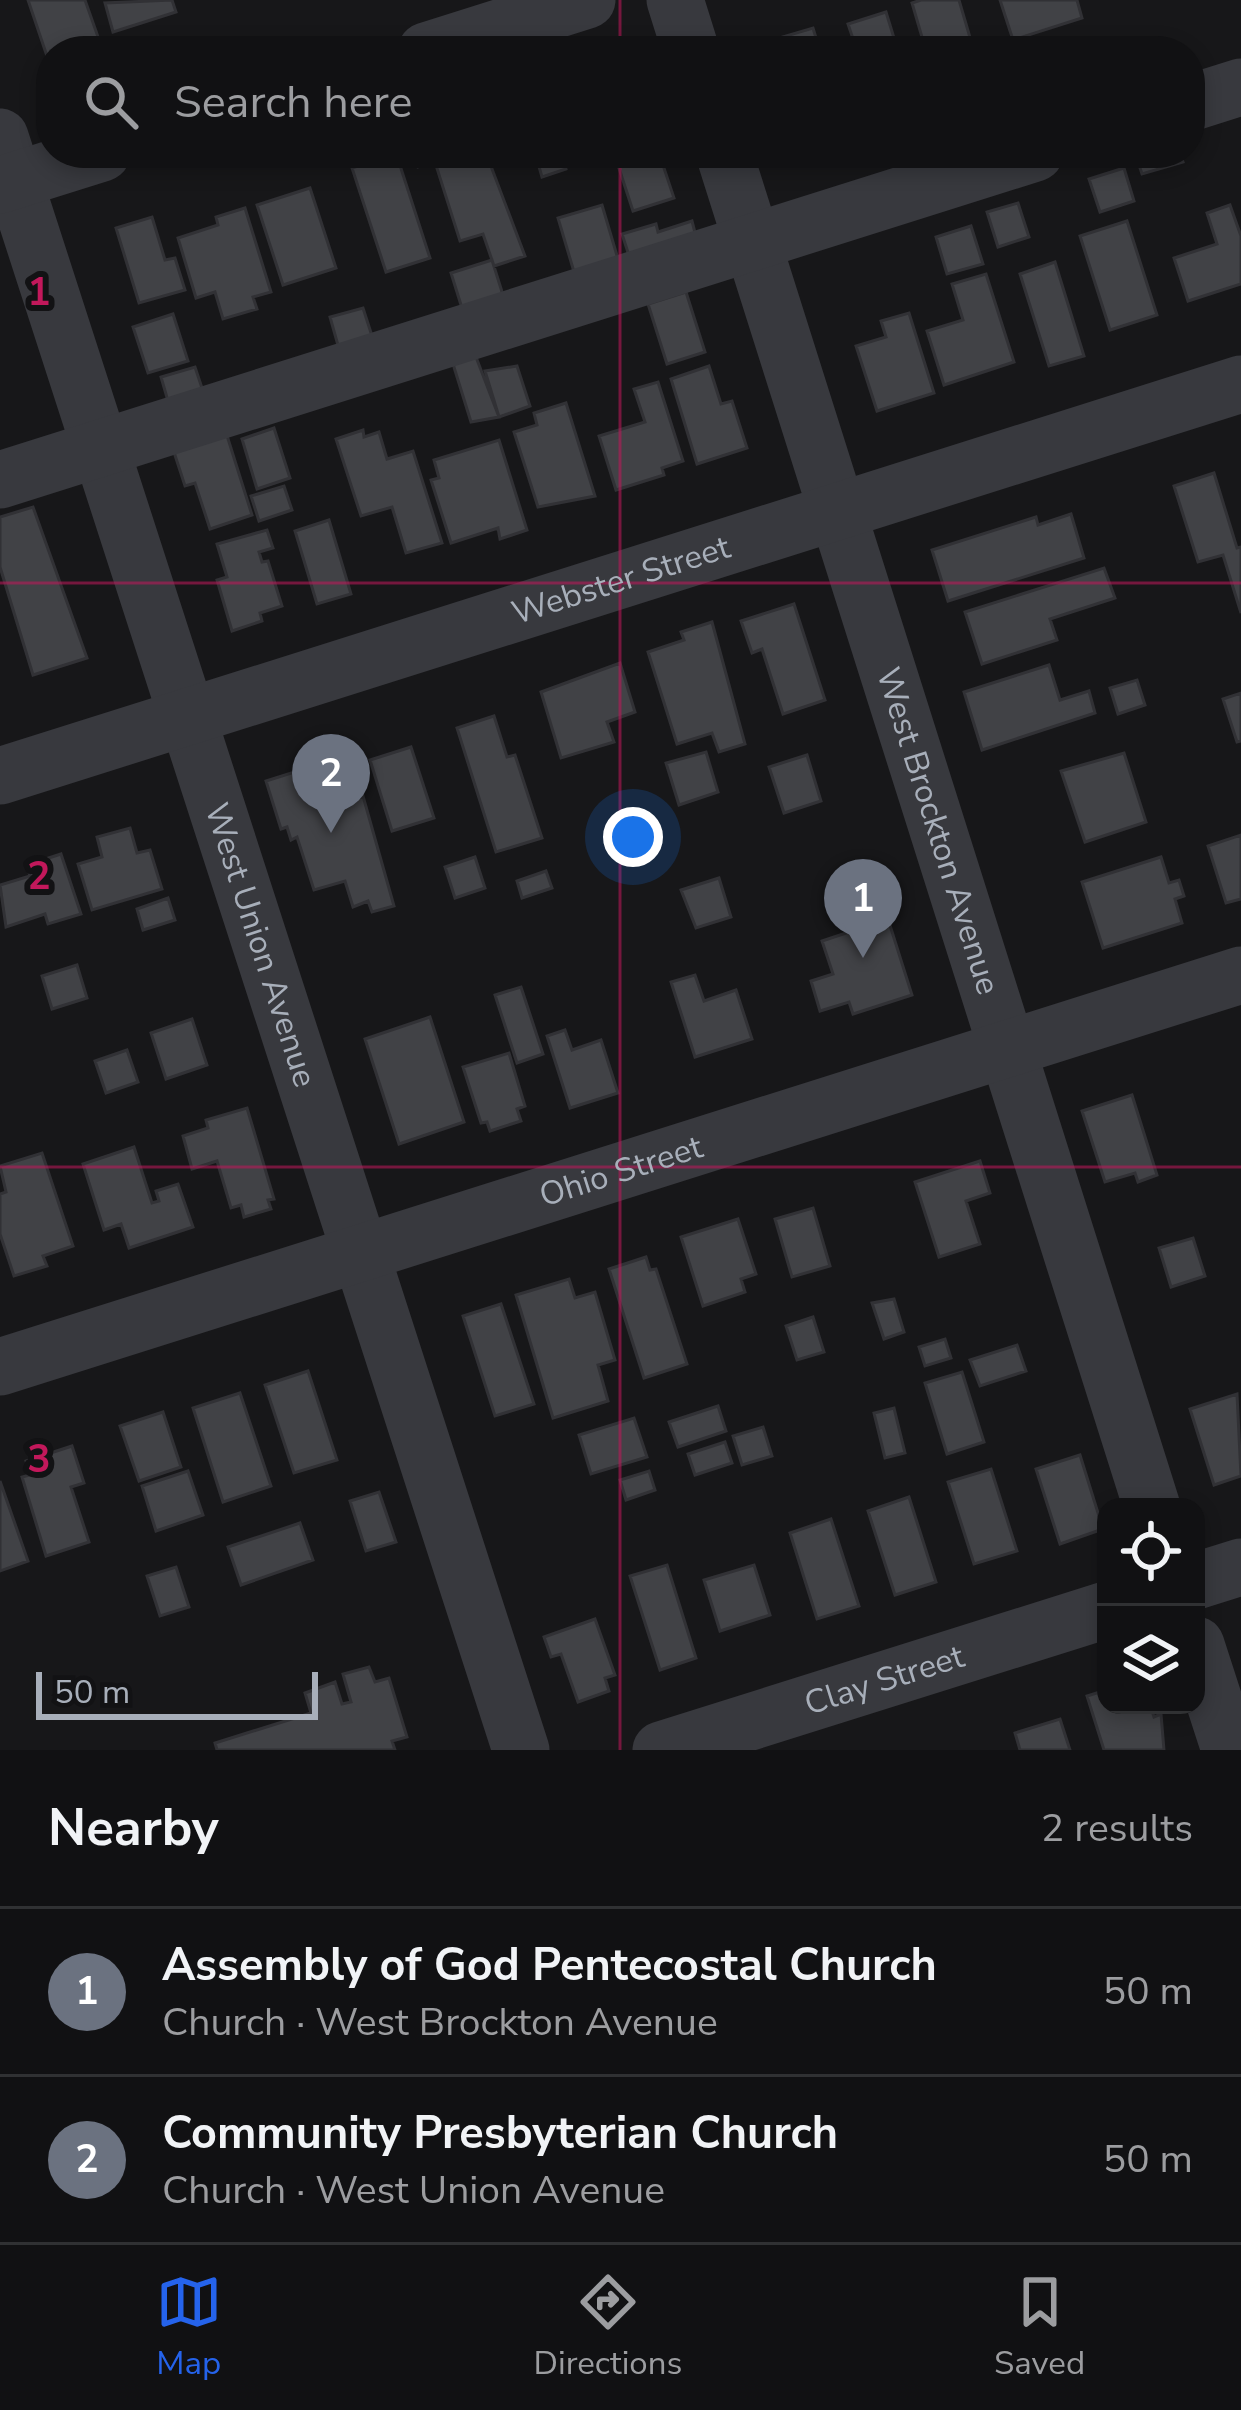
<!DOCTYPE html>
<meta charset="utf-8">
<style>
:root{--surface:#111113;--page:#1e1f21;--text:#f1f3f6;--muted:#9c9da0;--line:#303133;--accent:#2563eb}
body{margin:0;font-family:"Nunito Sans",sans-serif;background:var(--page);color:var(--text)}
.controls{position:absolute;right:36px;bottom:36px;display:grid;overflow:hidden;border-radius:24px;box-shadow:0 6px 18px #0003}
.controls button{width:108px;height:108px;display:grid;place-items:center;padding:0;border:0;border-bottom:3px solid var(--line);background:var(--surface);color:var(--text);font:60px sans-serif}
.scale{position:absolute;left:36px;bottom:30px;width:282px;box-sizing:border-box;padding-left:12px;border:6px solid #a8afba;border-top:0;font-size:33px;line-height:42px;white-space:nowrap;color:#a8afba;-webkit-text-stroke:9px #121214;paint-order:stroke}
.you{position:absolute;left:633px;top:837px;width:42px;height:42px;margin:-30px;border:9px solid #fff;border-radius:50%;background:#1a73e8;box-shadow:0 0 0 18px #1a73e833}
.badge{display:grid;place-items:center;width:78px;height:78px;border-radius:50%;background:var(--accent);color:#fff;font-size:39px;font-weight:700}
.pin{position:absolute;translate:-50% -99px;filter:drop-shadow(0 3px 6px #0008)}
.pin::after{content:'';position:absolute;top:63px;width:42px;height:36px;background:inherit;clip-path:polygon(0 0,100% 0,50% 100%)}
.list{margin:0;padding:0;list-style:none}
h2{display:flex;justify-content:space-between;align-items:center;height:156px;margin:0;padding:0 48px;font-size:51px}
h2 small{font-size:39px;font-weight:400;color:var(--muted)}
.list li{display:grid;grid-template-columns:78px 1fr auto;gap:36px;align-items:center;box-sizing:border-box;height:168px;padding:0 48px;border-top:3px solid var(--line)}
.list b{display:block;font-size:45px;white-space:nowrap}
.list p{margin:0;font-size:39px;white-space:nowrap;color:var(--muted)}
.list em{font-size:39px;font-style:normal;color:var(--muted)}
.icon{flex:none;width:66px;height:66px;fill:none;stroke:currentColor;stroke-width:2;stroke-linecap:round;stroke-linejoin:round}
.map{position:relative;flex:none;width:1241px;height:1750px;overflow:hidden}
.search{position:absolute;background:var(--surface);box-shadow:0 6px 18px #0003;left:36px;right:36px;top:36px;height:132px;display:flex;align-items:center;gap:30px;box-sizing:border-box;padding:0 42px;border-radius:48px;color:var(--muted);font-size:45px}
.sheet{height:492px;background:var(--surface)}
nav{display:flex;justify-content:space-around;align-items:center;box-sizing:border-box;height:168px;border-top:3px solid var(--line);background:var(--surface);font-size:33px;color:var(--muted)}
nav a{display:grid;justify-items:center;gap:6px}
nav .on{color:var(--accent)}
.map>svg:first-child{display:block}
.building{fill:#414246;stroke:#313135;stroke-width:3}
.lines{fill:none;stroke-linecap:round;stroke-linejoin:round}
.minor{stroke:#38393e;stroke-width:57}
.grid{fill:none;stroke:#c2185b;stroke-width:3;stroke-opacity:0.55}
.labels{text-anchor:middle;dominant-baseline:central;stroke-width:12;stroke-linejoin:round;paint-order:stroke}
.street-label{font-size:33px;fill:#a8afba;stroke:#121214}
.grid-label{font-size:39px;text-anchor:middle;font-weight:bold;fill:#c2185b;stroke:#121214;stroke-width:12;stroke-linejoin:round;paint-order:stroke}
</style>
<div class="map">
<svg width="1241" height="1750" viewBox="0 0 1241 1750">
<rect width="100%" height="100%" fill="#171719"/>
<path class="building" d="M 28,0 L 85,0 L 103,51 L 51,51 L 51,68 Z
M 172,0 L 176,12 L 113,32 L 105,3 Z
M 921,0 L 959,0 L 974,51 L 926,51 L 912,3 Z
M 1000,0 L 1077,0 L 1082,18 L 1013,40 Z
M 886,12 L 898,51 L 857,51 L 848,24 Z
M 813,28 L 820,51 L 772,51 L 769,41 Z
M 396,153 L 430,258 L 386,272 L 352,168 Z
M 414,153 L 486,153 L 525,256 L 494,266 L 483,234 L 460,241 L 435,162 L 418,167 Z
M 535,153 L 562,153 L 566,169 L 542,177 Z
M 614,153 L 659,153 L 674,198 L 633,211 Z
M 1135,153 L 1180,153 L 1183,162 L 1142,174 Z
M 1124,168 L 1134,201 L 1100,212 L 1089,179 Z
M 310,188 L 336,268 L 283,285 L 257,205 Z
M 1018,203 L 1029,237 L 998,247 L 987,212 Z
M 602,205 L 618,259 L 574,272 L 558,218 Z
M 1230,205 L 1241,236 L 1241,284 L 1188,301 L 1174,258 L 1217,244 L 1207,213 Z
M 245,208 L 271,292 L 253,297 L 257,309 L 223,319 L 215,292 L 196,298 L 178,238 L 218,225 L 216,217 Z
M 152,217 L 165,260 L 175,258 L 185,290 L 139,303 L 116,228 Z
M 692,221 L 699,248 L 633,268 L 622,234 L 656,224 L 658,232 Z
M 1127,221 L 1157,315 L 1110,330 L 1080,236 Z
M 971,226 L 983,264 L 947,274 L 936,237 Z
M 492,260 L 503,295 L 466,321 L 451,273 Z
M 1055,262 L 1084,356 L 1049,366 L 1020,274 Z
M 986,274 L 1014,362 L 944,385 L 927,331 L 963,320 L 952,284 Z
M 686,292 L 705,352 L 667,364 L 648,304 Z
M 363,308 L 373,339 L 339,349 L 330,317 Z
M 909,313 L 934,393 L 877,411 L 856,346 L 886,337 L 881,321 Z
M 173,314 L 188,361 L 148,373 L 133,327 Z
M 476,357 L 499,417 L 471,422 L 453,364 Z
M 517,366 L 530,406 L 499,417 L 485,371 Z
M 709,366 L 721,404 L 732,401 L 747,448 L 697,464 L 671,379 Z
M 195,367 L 205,397 L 170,408 L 161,377 Z
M 658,382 L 683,461 L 662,468 L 664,475 L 616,490 L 599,436 L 645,422 L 634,389 Z
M 566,403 L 595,496 L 538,507 L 514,432 L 537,425 L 534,413 Z
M 224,426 L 252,515 L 210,529 L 195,483 L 185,486 L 171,443 Z
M 274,428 L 290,478 L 257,489 L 242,439 Z
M 363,430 L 364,437 L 379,432 L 387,459 L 413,451 L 442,543 L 406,553 L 392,507 L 361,516 L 336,439 Z
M 499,440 L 527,530 L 500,539 L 498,528 L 451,543 L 431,480 L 439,478 L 434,460 Z
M 1214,473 L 1237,548 L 1241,547 L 1241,613 L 1223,555 L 1198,562 L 1174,486 Z
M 284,486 L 292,510 L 259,521 L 251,496 Z
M 33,507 L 87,658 L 33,675 L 0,567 L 0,517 Z
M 1071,514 L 1084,558 L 948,601 L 932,550 L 1036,517 L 1038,525 Z
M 329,520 L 351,594 L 317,604 L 295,531 Z
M 267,530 L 273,548 L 259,552 L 262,562 L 268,561 L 282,606 L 260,613 L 262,621 L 232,631 L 217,580 L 227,577 L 217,544 Z
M 1104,568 L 1115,598 L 1050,619 L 1057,640 L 982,664 L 965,612 Z
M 794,604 L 825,700 L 783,714 L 762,649 L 752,653 L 741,621 Z
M 712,622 L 745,744 L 719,752 L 712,733 L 677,744 L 648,652 L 684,640 L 681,632 Z
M 620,663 L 635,712 L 607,722 L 614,742 L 561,758 L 541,692 Z
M 1049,665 L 1060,700 L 1089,691 L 1095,713 L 982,750 L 964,692 Z
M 1137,680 L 1145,705 L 1118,714 L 1110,688 Z
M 1241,693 L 1241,741 L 1237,742 L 1223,699 Z
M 494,716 L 507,757 L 515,755 L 542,838 L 496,852 L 457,728 Z
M 411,747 L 434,818 L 392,831 L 370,760 Z
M 706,752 L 718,792 L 679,805 L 666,763 Z
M 1124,753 L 1146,822 L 1085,842 L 1061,771 Z
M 807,755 L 821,801 L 784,813 L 769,767 Z
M 345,756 L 358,798 L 363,796 L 394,906 L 372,912 L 368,901 L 353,907 L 345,881 L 314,890 L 297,837 L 291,840 L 287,827 L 281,829 L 266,781 Z
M 130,828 L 137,853 L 150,850 L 162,889 L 92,910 L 78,864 L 102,857 L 97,837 Z
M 1241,835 L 1241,899 L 1226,903 L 1208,846 Z
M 61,854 L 81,914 L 48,924 L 45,914 L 6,927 L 0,885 L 30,876 L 27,865 Z
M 475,857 L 485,888 L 455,898 L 445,867 Z
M 1161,857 L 1169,883 L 1179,880 L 1184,896 L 1175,899 L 1182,923 L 1103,948 L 1082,882 Z
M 546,871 L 552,888 L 522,898 L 517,881 Z
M 719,878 L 731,917 L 696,928 L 681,890 Z
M 168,898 L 175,920 L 143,930 L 137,909 Z
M 888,919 L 912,995 L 853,1014 L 849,1002 L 820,1011 L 811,981 L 833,974 L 822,941 Z
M 77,965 L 87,998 L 52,1009 L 42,976 Z
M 695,975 L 704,1001 L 736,990 L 752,1039 L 695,1057 L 671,982 Z
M 521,987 L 543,1054 L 517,1063 L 495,995 Z
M 430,1017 L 464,1122 L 399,1144 L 365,1039 Z
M 192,1019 L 207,1065 L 166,1079 L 151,1033 Z
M 565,1030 L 572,1050 L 601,1040 L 618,1093 L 570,1108 L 547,1036 Z
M 127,1050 L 138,1082 L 106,1093 L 95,1061 Z
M 509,1053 L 525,1106 L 517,1109 L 521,1121 L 490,1131 L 487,1122 L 481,1123 L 463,1067 Z
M 1132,1095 L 1157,1175 L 1138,1182 L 1135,1173 L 1105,1182 L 1082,1111 Z
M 247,1108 L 274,1199 L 268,1200 L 271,1209 L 244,1217 L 241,1205 L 231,1208 L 217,1161 L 192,1169 L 183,1136 L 208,1128 L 206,1120 Z
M 134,1147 L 152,1203 L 159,1201 L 156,1191 L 178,1184 L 193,1227 L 129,1248 L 121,1224 L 104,1230 L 83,1164 Z
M 42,1153 L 73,1246 L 43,1256 L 47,1266 L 14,1276 L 0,1234 L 0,1194 L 6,1192 L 0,1166 Z
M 980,1161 L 990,1193 L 966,1201 L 980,1244 L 939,1257 L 915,1182 Z
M 813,1208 L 830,1266 L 792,1277 L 775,1219 Z
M 738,1219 L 756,1274 L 741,1279 L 745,1292 L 703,1306 L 681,1237 Z
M 1193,1238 L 1205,1276 L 1171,1287 L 1159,1248 Z
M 646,1257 L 650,1270 L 656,1269 L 687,1364 L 644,1378 L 609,1269 Z
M 569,1279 L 575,1298 L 595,1292 L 615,1360 L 598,1365 L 608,1401 L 553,1418 L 516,1295 Z
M 894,1299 L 904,1332 L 884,1339 L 872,1303 Z
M 501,1304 L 534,1404 L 495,1416 L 463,1316 Z
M 813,1317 L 824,1352 L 797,1360 L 786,1326 Z
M 945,1339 L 951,1358 L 925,1366 L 919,1347 Z
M 1017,1345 L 1026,1371 L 980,1386 L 970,1360 Z
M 308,1371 L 337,1460 L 294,1473 L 265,1385 Z
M 962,1372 L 984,1442 L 947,1454 L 925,1383 Z
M 240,1393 L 271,1486 L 223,1502 L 193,1408 Z
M 1237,1394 L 1241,1476 L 1214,1485 L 1190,1409 Z
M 718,1406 L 726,1431 L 678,1447 L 669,1422 Z
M 894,1408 L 905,1453 L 885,1458 L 874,1413 Z
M 163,1412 L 181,1467 L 139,1481 L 120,1426 Z
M 634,1418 L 647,1457 L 591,1474 L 579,1435 Z
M 763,1427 L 772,1456 L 742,1465 L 733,1436 Z
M 725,1442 L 732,1463 L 695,1475 L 688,1454 Z
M 72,1446 L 84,1483 L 71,1487 L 89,1542 L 46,1556 L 22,1477 L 30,1475 L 26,1461 Z
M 1080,1455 L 1103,1529 L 1060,1544 L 1036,1469 Z
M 991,1469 L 1017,1551 L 974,1564 L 948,1482 Z
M 188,1471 L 203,1515 L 156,1531 L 142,1486 Z
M 649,1471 L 655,1490 L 626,1500 L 620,1480 Z
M 0,1481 L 28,1561 L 0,1571 Z
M 379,1492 L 396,1542 L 366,1551 L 350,1501 Z
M 909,1497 L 936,1582 L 895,1595 L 868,1511 Z
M 831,1519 L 859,1606 L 817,1619 L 790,1533 Z
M 300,1523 L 313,1560 L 241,1585 L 228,1547 Z
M 667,1565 L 696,1658 L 660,1670 L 630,1576 Z
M 754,1565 L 770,1615 L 720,1631 L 704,1580 Z
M 176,1567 L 189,1607 L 160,1616 L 147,1576 Z
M 595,1619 L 615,1675 L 605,1678 L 609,1691 L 578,1702 L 561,1654 L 551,1657 L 544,1637 Z
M 369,1667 L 375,1682 L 389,1678 L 407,1737 L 392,1741 L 395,1750 L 217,1750 L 215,1743 L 311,1713 L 305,1693 L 335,1682 L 342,1704 L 351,1702 L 343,1674 Z
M 1106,1690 L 1106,1705 L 1150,1705 L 1154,1717 L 1161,1714 L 1164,1750 L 1104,1750 L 1087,1696 Z
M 1060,1719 L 1070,1750 L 1020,1750 L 1015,1733 Z"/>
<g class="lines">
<g class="minor">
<path d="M 675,0 L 691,51"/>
<path d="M 426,51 L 587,0"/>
<path d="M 1190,103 L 1241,87"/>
<path id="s1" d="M 0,137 L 521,1750"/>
<path id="s2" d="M 724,153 L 1152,1507"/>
<path d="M 0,185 L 102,153"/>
<path d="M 0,480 L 1035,153"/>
<path id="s3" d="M 0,776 L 1241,384"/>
<path id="s4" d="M 0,1367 L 1241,975"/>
<path d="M 1196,1581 L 1241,1567"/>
<path d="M 1196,1645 L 1230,1750"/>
<path id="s5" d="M 661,1750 L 1106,1610"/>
</g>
</g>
<path class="grid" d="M 620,0 L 620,51M 620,153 L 620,1750M 0,583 L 1241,583M 0,1167 L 1241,1167"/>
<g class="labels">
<g class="street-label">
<text stroke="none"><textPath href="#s3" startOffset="651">Webster Street</textPath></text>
<text stroke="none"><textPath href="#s2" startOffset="711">West Brockton Avenue</textPath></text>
<text stroke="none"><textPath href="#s1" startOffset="849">West Union Avenue</textPath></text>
<text stroke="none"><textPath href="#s4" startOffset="651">Ohio Street</textPath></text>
<text stroke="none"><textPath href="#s5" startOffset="234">Clay Street</textPath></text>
</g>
</g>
<g class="grid-label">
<text x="39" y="305">1</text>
<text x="39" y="889">2</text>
<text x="39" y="1472">3</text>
</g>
</svg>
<div class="controls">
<button><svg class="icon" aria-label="locate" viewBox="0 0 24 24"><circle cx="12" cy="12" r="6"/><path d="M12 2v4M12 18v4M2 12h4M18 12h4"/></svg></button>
<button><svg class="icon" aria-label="layers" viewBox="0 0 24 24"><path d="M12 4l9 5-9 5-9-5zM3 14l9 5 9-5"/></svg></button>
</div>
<div class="scale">50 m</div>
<div class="you"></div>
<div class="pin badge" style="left:863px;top:958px;background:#6b7280">1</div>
<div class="pin badge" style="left:331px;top:833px;background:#6b7280">2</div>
<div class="search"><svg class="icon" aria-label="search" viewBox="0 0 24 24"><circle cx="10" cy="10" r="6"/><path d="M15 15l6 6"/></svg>Search here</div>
</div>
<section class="sheet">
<h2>Nearby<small>2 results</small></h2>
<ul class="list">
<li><span class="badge" style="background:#6b7280">1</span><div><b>Assembly of God Pentecostal Church</b><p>Church · West Brockton Avenue</p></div><em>50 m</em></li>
<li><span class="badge" style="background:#6b7280">2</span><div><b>Community Presbyterian Church</b><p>Church · West Union Avenue</p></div><em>50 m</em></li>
</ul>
</section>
<nav>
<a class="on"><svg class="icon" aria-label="map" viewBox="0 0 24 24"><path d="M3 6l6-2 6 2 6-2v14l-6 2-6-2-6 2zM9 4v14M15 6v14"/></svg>Map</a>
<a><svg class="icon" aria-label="directions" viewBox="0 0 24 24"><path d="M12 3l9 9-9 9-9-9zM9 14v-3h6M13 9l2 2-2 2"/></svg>Directions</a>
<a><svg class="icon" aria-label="saved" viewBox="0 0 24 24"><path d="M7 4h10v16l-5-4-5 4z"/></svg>Saved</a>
</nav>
